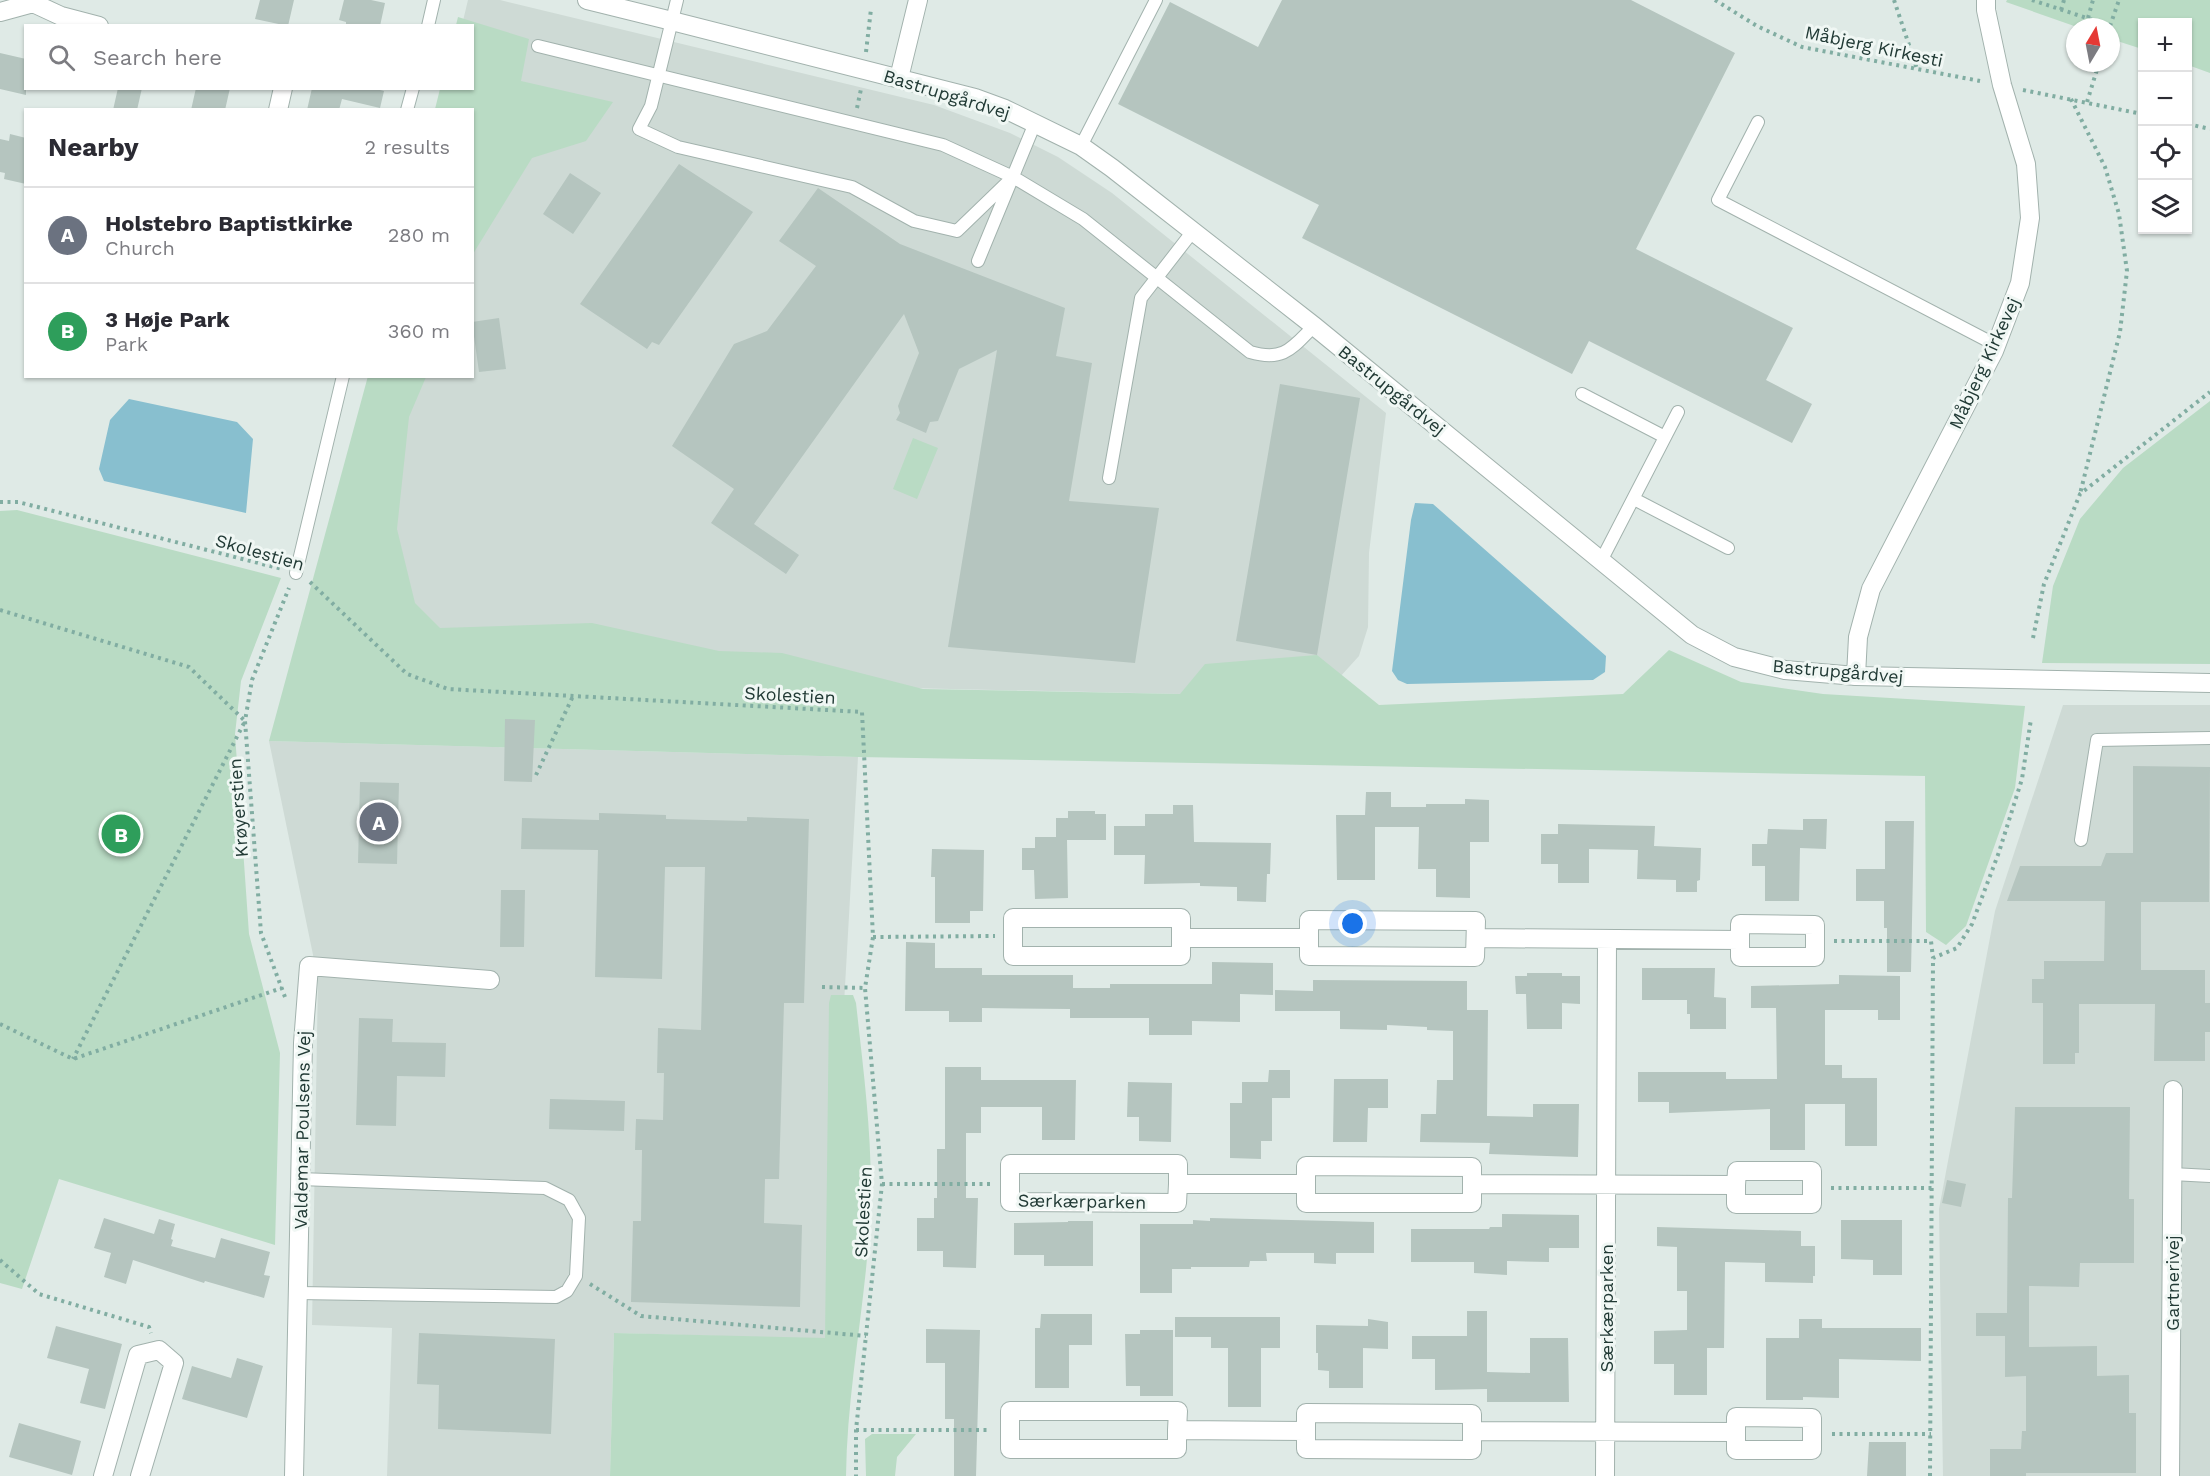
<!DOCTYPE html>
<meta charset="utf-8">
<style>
:root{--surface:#fff;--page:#f2f2f3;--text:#2b2b33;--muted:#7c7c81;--line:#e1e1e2;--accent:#db2777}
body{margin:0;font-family:"Work Sans",sans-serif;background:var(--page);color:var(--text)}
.controls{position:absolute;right:18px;top:18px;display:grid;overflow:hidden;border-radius:0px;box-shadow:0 2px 4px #0004}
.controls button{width:54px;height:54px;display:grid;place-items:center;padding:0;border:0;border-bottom:2px solid var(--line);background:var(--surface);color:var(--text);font:30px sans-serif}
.compass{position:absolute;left:2066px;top:18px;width:54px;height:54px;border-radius:50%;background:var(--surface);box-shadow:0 2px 4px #0004;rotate:10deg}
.you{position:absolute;left:1353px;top:924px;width:21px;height:21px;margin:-15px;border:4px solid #fff;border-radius:50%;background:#1a73e8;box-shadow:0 0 0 9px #1a73e833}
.badge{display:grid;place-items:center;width:39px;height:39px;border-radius:50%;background:var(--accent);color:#fff;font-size:20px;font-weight:700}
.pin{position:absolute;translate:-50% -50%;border:3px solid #fff;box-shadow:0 2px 6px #0006}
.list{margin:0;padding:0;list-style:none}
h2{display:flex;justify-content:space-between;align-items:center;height:78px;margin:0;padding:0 24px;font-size:26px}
h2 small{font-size:20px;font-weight:400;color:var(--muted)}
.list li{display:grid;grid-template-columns:39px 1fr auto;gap:18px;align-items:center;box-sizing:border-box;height:96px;padding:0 24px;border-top:2px solid var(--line)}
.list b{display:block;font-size:22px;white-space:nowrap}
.list p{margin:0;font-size:20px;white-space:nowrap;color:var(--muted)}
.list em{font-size:20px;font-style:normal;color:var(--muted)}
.icon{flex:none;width:33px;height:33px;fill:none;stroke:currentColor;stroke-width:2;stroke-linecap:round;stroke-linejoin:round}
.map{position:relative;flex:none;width:2210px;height:1476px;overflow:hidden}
.search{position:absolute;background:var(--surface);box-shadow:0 2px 4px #0004;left:24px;top:24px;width:450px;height:66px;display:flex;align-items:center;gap:15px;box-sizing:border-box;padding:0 21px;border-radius:0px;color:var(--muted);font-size:22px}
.panel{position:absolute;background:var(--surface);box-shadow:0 2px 4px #0004;left:24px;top:108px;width:450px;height:270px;border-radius:0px}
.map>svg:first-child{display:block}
.built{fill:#cedad5}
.green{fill:#b9dbc4}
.water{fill:#88bfcf}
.building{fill:#b5c5bf}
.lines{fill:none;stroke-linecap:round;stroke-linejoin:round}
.service-casing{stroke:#a2b2ad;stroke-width:14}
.minor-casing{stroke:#a2b2ad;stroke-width:20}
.tertiary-casing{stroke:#a2b2ad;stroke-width:20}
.path{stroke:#81ada2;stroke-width:4;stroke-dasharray:3 4.5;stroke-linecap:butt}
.service{stroke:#fff;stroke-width:12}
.minor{stroke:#fff;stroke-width:18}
.tertiary{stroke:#fff;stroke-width:18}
.labels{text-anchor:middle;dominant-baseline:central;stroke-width:6;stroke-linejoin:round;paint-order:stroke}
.street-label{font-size:18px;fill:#213a35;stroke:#f0f7f4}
</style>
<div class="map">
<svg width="2210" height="1476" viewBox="0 0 2210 1476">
<rect width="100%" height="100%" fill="#dfeae6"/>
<path class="built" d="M 468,0 L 500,0 L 934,105 L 1010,133 L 1058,157 L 1112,193 L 1386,413 L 1369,553 L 1368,627 L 1359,656 L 1339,678 L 1181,694 L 457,678 L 337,596 L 385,377 L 472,376 L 472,26 L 462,25 Z
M 2063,705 L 2210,705 L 2210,1476 L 1943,1476 L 1939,1209 L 1995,911 Z
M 269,741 L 858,757 L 825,1339 L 614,1333 L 610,1476 L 387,1476 L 392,1328 L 312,1325 L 318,979 Z"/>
<path class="green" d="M 2007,0 L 2210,0 L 2210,73 L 2188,65 L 2188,22 L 2142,22 L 2142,49 L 2111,39 L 2111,27 L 2077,27 L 2006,2 Z
M 458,17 L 529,39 L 521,81 L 613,102 L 586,141 L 532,158 L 473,254 L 472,110 L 435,109 L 440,89 L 472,88 L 472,26 L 456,25 Z
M 368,376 L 426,377 L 409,417 L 397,529 L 415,603 L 440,628 L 592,623 L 719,651 L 782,653 L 923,689 L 1180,694 L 1205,664 L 1317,655 L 1379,705 L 1623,694 L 1669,650 L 1741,682 L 1823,694 L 2025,706 L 2015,788 L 1966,926 L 1946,945 L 1926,932 L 1925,776 L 858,757 L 269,741 Z
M 2210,401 L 2210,664 L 2042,663 L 2053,586 L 2080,519 L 2123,468 Z
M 913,438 L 938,448 L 917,499 L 893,489 Z
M 17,510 L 281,578 L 241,681 L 235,734 L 249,934 L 280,1053 L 275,1245 L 59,1179 L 22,1289 L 0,1283 L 0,511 Z
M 831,995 L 853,995 L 856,1003 C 864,1076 874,1148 870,1221 C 865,1307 847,1391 846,1476 L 610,1476 L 614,1333 L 825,1338 L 829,1003 Z
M 872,1434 L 916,1434 L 897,1457 L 895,1476 L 866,1476 L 865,1439 Z"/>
<path class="water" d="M 129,399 L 237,422 L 253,439 L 246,513 L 104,481 L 99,469 L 110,420 Z
M 1415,503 L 1433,504 L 1606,656 L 1605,672 L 1593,680 L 1407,684 L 1398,680 L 1392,671 L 1411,520 Z"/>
<path class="building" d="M 260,0 L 294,0 L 288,26 L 255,19 Z
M 344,0 L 371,0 L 385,3 L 380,26 L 346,26 L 346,22 L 339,20 Z
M 1282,0 L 1631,0 L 1735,53 L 1636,249 L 1793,328 L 1766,380 L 1812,404 L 1792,443 L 1589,341 L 1572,374 L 1302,238 L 1319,205 L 1118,104 L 1170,2 L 1258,47 Z
M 0,53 L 26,59 L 26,95 L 0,89 Z
M 118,88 L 142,88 L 137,110 L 113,110 Z
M 196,88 L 230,88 L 225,110 L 191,110 Z
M 312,88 L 372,88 L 384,91 L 380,108 L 342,99 L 339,110 L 307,110 Z
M 10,134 L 26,138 L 26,184 L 4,179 L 5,173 L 0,172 L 0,139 L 9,141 Z
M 679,164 L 753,212 L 659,345 L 652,342 L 647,349 L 580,304 Z
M 570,173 L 601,193 L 573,234 L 543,214 Z
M 818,188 L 900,244 L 1065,308 L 1056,356 L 1092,363 L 1069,501 L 1159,508 L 1135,663 L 948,647 L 997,350 L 959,369 L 938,421 L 930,422 L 926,433 L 896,420 L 900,413 L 898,406 L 919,353 L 904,314 L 754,524 L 799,555 L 786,574 L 711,523 L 734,489 L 672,446 L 734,344 L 767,331 L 816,266 L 779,241 Z
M 499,318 L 506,369 L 479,372 L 472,322 Z
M 1280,384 L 1360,398 L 1317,655 L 1236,641 Z
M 505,719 L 535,720 L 532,782 L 504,781 Z
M 2133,766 L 2210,767 L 2209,902 L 2141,902 L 2141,970 L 2205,970 L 2205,1003 L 2210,1003 L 2210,1032 L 2205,1032 L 2205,1061 L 2154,1061 L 2155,1004 L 2079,1004 L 2079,1053 L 2075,1053 L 2075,1064 L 2043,1064 L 2043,1003 L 2032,1003 L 2032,979 L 2044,979 L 2044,961 L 2104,961 L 2105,901 L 2007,901 L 2020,866 L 2101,866 L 2106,853 L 2133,853 Z
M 360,782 L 399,783 L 397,864 L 358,863 Z
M 1366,792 L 1391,792 L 1391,807 L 1426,807 L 1426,804 L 1465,804 L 1465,799 L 1489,800 L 1489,842 L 1470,842 L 1470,898 L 1436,897 L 1436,869 L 1418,869 L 1419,827 L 1375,827 L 1375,880 L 1337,880 L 1336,815 L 1365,815 Z
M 1173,805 L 1193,805 L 1194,842 L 1271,843 L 1270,874 L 1267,874 L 1266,902 L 1237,901 L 1237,887 L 1200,886 L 1200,883 L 1144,884 L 1145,855 L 1114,855 L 1114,826 L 1145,826 L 1145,814 L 1173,814 Z
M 1068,811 L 1095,811 L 1095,814 L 1106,814 L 1106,840 L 1067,840 L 1068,898 L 1035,899 L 1034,870 L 1022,870 L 1022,848 L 1035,848 L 1035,837 L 1056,837 L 1056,818 L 1068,818 Z
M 599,813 L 666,815 L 666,819 L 747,821 L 747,817 L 809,819 L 804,1003 L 784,1003 L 779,1179 L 765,1179 L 764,1223 L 802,1225 L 800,1307 L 631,1302 L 633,1221 L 641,1221 L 642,1150 L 635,1150 L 636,1119 L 663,1120 L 664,1073 L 657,1073 L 658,1028 L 701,1030 L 705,867 L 665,867 L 662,979 L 595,977 L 598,850 L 521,849 L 522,818 L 599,820 Z
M 1803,819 L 1827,819 L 1826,849 L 1800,848 L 1799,901 L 1765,901 L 1765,866 L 1752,866 L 1752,844 L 1767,844 L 1768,829 L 1803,830 Z
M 1885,821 L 1914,821 L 1911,972 L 1887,972 L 1887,928 L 1884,928 L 1884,901 L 1856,901 L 1856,869 L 1885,869 Z
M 1558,824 L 1655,826 L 1654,846 L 1701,848 L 1700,880 L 1697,881 L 1697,892 L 1676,892 L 1676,880 L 1637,879 L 1638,850 L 1589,849 L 1589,883 L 1558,883 L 1558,864 L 1541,864 L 1541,834 L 1558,834 Z
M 932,849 L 984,850 L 983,911 L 970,911 L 970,923 L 935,923 L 935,877 L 931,877 Z
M 501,890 L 525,890 L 524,947 L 500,947 Z
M 906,942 L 935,943 L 935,968 L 982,968 L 982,975 L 1073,975 L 1073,988 L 1110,988 L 1110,984 L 1212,984 L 1212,962 L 1273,963 L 1273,995 L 1240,994 L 1240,1022 L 1192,1021 L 1192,1035 L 1149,1035 L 1149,1018 L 1070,1018 L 1070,1009 L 982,1008 L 982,1022 L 949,1022 L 949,1011 L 905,1011 Z
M 1642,968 L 1715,968 L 1714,997 L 1726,998 L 1726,1029 L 1690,1029 L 1690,1014 L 1687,1014 L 1687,1000 L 1642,1000 Z
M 1527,973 L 1562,973 L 1562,976 L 1580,976 L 1580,1004 L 1562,1003 L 1562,1029 L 1527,1029 L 1526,994 L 1516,994 L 1515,976 L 1527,976 Z
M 1839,975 L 1900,976 L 1900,1020 L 1878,1020 L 1878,1010 L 1825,1010 L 1825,1065 L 1842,1065 L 1842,1078 L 1877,1078 L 1877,1146 L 1845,1146 L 1845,1104 L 1805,1104 L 1805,1150 L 1770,1150 L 1770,1109 L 1669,1113 L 1669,1102 L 1638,1102 L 1638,1072 L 1726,1072 L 1726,1079 L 1777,1079 L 1776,1008 L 1751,1008 L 1751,986 L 1839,984 Z
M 1313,980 L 1467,981 L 1467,1010 L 1488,1010 L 1487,1116 L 1533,1117 L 1533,1104 L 1579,1104 L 1578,1157 L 1489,1154 L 1490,1143 L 1420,1142 L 1421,1114 L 1436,1114 L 1437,1080 L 1453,1080 L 1453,1031 L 1427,1030 L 1427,1027 L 1387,1025 L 1387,1030 L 1340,1029 L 1340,1011 L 1275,1011 L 1275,990 L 1313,991 Z
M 359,1018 L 393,1019 L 392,1042 L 446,1043 L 445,1077 L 397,1076 L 396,1126 L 356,1125 Z
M 945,1067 L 981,1067 L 981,1080 L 1076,1080 L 1075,1140 L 1042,1140 L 1042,1107 L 981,1107 L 981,1133 L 966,1133 L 966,1198 L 978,1198 L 976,1268 L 943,1267 L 943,1251 L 917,1251 L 917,1218 L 934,1218 L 934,1198 L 937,1198 L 937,1149 L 945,1149 Z
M 1269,1070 L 1290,1070 L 1290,1098 L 1272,1098 L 1272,1141 L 1261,1141 L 1261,1159 L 1230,1158 L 1230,1103 L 1242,1103 L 1242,1082 L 1268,1082 Z
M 1334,1079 L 1388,1079 L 1388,1108 L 1368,1108 L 1367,1142 L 1333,1142 Z
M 1128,1082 L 1172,1083 L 1171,1142 L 1139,1141 L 1139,1117 L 1127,1117 Z
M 550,1099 L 625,1101 L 624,1131 L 549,1129 Z
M 2015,1107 L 2130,1107 L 2129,1199 L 2134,1199 L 2134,1263 L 2080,1263 L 2079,1287 L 2029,1286 L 2029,1347 L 2097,1346 L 2097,1376 L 2129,1375 L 2129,1413 L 2136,1413 L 2136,1473 L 2026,1473 L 2026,1476 L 1990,1476 L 1990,1449 L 2021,1449 L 2022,1431 L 2026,1431 L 2026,1376 L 2005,1377 L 2005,1336 L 1976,1336 L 1976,1313 L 2007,1313 L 2008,1198 L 2012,1198 Z
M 1947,1180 L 1966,1184 L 1961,1207 L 1942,1203 Z
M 1502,1214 L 1579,1215 L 1579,1248 L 1549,1248 L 1549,1262 L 1507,1261 L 1507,1275 L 1474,1273 L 1474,1262 L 1411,1262 L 1411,1229 L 1489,1229 L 1490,1227 L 1502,1227 Z
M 104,1218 L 154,1234 L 159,1219 L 175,1224 L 171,1239 L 173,1240 L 171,1246 L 215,1258 L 221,1238 L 270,1252 L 264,1275 L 270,1276 L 264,1298 L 205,1281 L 204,1283 L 133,1260 L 126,1284 L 104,1277 L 111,1253 L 94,1248 Z
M 1210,1218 L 1374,1222 L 1374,1253 L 1336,1253 L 1336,1264 L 1314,1263 L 1314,1253 L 1266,1253 L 1267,1261 L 1250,1261 L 1249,1267 L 1191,1267 L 1191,1269 L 1172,1269 L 1172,1293 L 1140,1293 L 1140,1224 L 1193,1224 L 1193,1220 L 1210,1221 Z
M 1841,1220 L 1902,1220 L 1902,1275 L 1873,1275 L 1873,1260 L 1841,1259 Z
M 1068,1221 L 1093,1221 L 1093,1266 L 1044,1266 L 1044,1255 L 1014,1255 L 1014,1223 L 1068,1222 Z
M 1657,1227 L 1801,1231 L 1801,1246 L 1815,1246 L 1815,1276 L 1813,1276 L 1813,1283 L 1765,1282 L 1765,1263 L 1725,1262 L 1724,1348 L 1707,1348 L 1707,1395 L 1674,1395 L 1674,1364 L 1654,1364 L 1654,1331 L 1687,1330 L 1687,1291 L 1677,1291 L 1677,1247 L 1657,1246 Z
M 1467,1311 L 1487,1311 L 1487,1372 L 1530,1373 L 1530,1338 L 1568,1338 L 1569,1402 L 1487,1402 L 1487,1389 L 1435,1390 L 1435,1359 L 1412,1359 L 1412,1336 L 1467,1336 Z
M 1041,1314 L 1092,1314 L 1092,1345 L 1069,1345 L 1069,1388 L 1035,1388 L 1035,1328 L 1040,1328 Z
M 1175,1317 L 1280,1317 L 1280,1348 L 1261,1348 L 1261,1407 L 1228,1407 L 1228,1348 L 1211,1348 L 1211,1337 L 1175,1337 Z
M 1368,1319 L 1388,1322 L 1388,1349 L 1363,1348 L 1363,1388 L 1329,1388 L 1329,1371 L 1318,1370 L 1318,1353 L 1316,1353 L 1316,1325 L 1368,1326 Z
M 1799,1319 L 1822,1319 L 1822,1328 L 1921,1328 L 1921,1361 L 1839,1359 L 1839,1398 L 1803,1397 L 1803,1400 L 1766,1400 L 1766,1338 L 1799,1338 Z
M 56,1326 L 122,1344 L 105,1409 L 80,1403 L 89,1369 L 47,1358 Z
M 926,1329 L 980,1330 L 976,1476 L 954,1476 L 954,1419 L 945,1419 L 945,1363 L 926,1363 Z
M 1140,1330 L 1173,1330 L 1173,1396 L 1140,1396 L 1140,1386 L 1126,1386 L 1125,1334 L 1140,1334 Z
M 419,1333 L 555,1339 L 551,1434 L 438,1429 L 439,1385 L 417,1384 Z
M 237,1358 L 263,1366 L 247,1418 L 182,1399 L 192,1366 L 231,1378 Z
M 19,1423 L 81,1441 L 72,1475 L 9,1457 Z
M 1869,1442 L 1906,1442 L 1906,1476 L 1867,1476 Z"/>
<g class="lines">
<g class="service-casing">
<path id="service" d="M 677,0 L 651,106 L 639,129 L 678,147 L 852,187 L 914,221 L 957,231 L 1013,177
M 428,26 L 434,0
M 538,46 L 943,145 L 1013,177 L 1083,219 L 1250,352 C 1284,362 1292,348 1314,326
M 407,110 L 413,88
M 1758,122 L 1718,200 L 1996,345
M 1081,146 L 1156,0
M 978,261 L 1035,123
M 1582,394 L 1665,437
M 1109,478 L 1141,298 L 1193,231
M 1634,499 L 1728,548
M 1601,561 L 1678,412
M 296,573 L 343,376
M 2081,840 L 2097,740 L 2210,738
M 2172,1174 L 2210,1176
M 298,1293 L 556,1297 L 567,1291 L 576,1276 L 579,1218 L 569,1200 L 545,1188 L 300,1179"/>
</g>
<g class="minor-casing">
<path id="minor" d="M 587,0 L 672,21
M 33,3 L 61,16 L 99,26
M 0,12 L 33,3 L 38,0
M 278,110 L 283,88
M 1856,676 L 1858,637 L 1871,589 L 1994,351 L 2020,283 L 2030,218 L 2026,164 L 2002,85 L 1986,10 L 1986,0
M 1309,920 L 1476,921 L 1475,957 L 1309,956 Z
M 1181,938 L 1181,956 L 1013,956 L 1013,918 L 1181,918 L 1181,938 L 1309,938
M 1476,938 L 1740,940 L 1740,957 L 1815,957 L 1815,925 L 1740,924 L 1740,940
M 1306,1166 L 1472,1167 L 1472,1203 L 1306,1203 Z
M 1178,1184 L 1177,1203 L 1010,1202 L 1010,1164 L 1178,1164 L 1178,1184 L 1306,1184
M 1472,1184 L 1736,1185 L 1736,1204 L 1812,1204 L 1812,1171 L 1737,1171 L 1736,1185
M 1306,1413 L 1472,1414 L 1472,1450 L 1306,1449 Z
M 1177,1430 L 1177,1449 L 1010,1449 L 1010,1411 L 1178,1411 L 1177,1430 L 1306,1431
M 1472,1431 L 1736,1432 L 1736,1450 L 1812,1450 L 1812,1418 L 1736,1417 L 1736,1432
M 103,1476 L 138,1355 L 159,1350 L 174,1363 L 140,1476
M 294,1476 L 303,1043 L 309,966 L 490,980
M 1605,1476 L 1607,939"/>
</g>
<g class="tertiary-casing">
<path id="tertiary" d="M 672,21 L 975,98 L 1005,109 L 1081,146 L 1112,168 L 1314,326 L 1692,635 L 1734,657 L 1785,670 L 1856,676 L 2210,683
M 899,78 L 918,0
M 2170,1476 L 2173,1090"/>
</g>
<path class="path" d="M 1715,0 L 1757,26 L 1802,47 L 1980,81
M 1894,0 L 1917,69
M 2032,0 L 2111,26
M 2061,10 L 2064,0
M 2088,18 L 2093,0
M 2110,26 L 2119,0
M 866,52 L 871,9
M 2023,90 L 2142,114
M 2071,99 L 2105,167 L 2119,214 L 2127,271 L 2120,332 L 2080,494
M 2087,102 L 2099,63
M 857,108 L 861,89
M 2188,124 L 2210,129
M 0,502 L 18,502 L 282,569
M 310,582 L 407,674 L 448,689 L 862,712 L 873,937 L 865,988 L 882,1184 L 856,1430 L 856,1476
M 0,610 L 189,667 L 245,721 L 73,1059
M 2033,638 L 2044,584 L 2080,494 L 2210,392
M 536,775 L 573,696
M 873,937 L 995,936
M 1834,941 L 1931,941 L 1933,958
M 822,987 L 865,988
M 285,997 L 261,933 L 245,721 L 252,680 L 289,588
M 0,1024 L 73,1059 L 282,988
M 882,1184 L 992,1184
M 1831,1188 L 1932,1188
M 0,1260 L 39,1294 L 149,1327 L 151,1333
M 590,1284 L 641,1316 L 866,1336
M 856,1430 L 990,1430
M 1832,1434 L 1931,1434
M 1930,1476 L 1933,958 L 1957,948 L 1972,924 L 1999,852 L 2022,779 L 2031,719"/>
<use href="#service" class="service"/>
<use href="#minor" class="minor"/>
<use href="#tertiary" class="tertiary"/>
</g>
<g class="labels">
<g class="street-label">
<text transform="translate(1874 46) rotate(12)">Måbjerg Kirkesti</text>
<text transform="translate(947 94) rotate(17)">Bastrupgårdvej</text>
<text transform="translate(1984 363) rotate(-65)">Måbjerg Kirkevej</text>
<text transform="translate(1392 390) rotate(39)">Bastrupgårdvej</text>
<text transform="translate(260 552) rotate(16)">Skolestien</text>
<text transform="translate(1838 671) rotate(5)">Bastrupgårdvej</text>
<text transform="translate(790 695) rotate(3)">Skolestien</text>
<text transform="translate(238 808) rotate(-94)">Krøyerstien</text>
<text transform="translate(302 1130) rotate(-89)">Valdemar Poulsens Vej</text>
<text transform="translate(1082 1201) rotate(1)">Særkærparken</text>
<text transform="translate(863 1212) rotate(-87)">Skolestien</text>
<text transform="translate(2172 1283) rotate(-90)">Gartnerivej</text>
<text transform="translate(1606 1308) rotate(-90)">Særkærparken</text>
</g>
</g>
</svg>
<div class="controls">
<button>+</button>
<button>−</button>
<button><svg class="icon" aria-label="locate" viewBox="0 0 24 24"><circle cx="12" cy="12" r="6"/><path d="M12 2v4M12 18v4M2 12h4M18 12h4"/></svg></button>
<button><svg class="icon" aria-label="layers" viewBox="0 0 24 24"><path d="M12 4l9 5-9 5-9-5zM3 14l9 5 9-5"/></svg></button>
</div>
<svg class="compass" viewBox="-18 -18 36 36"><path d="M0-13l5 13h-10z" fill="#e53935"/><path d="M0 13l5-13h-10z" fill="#7c7c81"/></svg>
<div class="you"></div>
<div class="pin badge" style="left:379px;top:822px;background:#6b7280">A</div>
<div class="pin badge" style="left:121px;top:834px;background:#2e9e5b">B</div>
<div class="search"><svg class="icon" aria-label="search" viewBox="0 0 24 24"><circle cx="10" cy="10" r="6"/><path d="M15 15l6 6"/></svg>Search here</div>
<section class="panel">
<h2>Nearby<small>2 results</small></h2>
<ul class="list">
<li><span class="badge" style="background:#6b7280">A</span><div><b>Holstebro Baptistkirke</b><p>Church</p></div><em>280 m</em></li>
<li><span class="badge" style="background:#2e9e5b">B</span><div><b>3 Høje Park</b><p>Park</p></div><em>360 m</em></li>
</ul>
</section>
</div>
